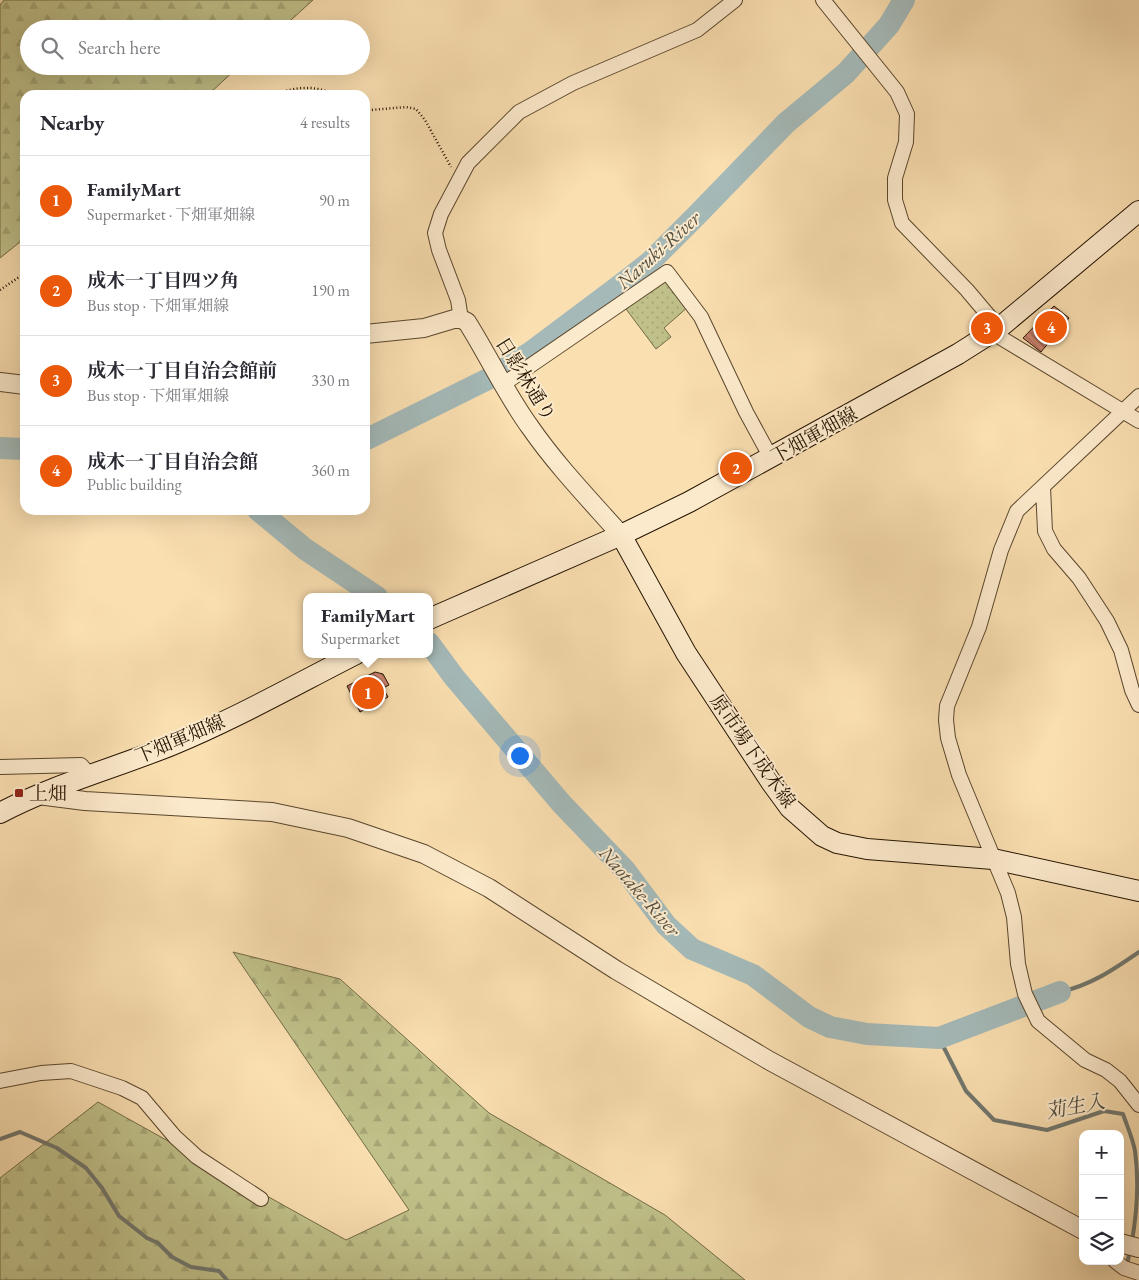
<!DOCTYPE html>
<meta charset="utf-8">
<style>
:root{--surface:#fff;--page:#f2f2f3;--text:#2b2b33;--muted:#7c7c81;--line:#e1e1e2;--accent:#ea580c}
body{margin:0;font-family:"EB Garamond","Noto Serif JP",serif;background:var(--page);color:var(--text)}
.controls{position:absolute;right:15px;bottom:15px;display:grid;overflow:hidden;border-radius:10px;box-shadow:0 5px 20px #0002}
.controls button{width:45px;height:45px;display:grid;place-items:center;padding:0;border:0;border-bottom:1px solid var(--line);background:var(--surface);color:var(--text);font:25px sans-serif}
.you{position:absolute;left:519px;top:755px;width:18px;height:18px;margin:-12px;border:4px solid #fff;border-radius:50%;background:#1a73e8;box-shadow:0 0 0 8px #1a73e833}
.badge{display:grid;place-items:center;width:32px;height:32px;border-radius:50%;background:var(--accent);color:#fff;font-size:16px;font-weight:700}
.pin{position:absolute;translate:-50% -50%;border:2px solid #fff;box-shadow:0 1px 5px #0006}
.popup{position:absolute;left:303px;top:593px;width:130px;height:65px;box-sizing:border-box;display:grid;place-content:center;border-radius:10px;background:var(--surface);filter:drop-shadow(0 1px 4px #0005);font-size:16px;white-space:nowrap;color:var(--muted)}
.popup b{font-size:19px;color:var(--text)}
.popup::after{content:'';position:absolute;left:50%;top:100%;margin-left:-10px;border:10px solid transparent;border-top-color:var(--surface)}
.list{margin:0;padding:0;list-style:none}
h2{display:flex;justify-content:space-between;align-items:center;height:65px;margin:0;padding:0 20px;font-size:21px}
h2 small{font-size:16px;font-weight:400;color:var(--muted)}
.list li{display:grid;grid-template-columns:32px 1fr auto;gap:15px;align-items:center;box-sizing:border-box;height:90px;padding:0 20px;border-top:1px solid var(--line)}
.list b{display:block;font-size:19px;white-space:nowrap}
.list p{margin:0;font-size:16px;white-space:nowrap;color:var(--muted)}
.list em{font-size:16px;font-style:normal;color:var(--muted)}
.icon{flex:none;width:28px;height:28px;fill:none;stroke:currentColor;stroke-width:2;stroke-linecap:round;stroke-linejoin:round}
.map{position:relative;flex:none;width:1139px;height:1280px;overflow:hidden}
.search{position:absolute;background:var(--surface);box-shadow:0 5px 20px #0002;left:20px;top:20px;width:350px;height:55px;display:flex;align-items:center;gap:12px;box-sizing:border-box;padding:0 18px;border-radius:28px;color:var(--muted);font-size:19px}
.panel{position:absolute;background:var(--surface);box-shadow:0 5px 20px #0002;left:20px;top:90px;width:350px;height:425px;border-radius:15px}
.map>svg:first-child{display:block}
.forest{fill:url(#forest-firs);stroke:#726a45}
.park{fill:url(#park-dots);stroke:#726a45}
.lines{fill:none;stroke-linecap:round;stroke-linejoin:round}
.stream{stroke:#71776e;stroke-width:4}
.river{stroke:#a4b9b8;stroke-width:22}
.building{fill:url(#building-back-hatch);stroke:#251300}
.minor-casing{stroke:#5a462c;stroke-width:16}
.tertiary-casing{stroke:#5a462c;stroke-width:20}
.secondary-casing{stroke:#251300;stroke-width:22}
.path{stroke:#251300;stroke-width:2.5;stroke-dasharray:1 2.5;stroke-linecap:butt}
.minor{stroke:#fceacc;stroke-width:14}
.tertiary{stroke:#fceacc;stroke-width:18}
.secondary{stroke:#fceacc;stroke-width:20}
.poi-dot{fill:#8f2418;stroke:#fceacc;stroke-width:2}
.labels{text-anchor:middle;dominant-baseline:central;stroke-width:4;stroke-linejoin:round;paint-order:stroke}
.street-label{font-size:19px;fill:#251300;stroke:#fceacc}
.poi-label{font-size:19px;fill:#251300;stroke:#fceacc;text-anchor:start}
.water-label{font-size:20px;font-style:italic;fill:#514d40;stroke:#fceacc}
</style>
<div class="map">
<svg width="1139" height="1280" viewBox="0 0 1139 1280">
<defs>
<pattern id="forest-firs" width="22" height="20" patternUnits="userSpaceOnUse" patternTransform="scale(1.25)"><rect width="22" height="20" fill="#c0c18a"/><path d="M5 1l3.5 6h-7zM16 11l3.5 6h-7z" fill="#a5a575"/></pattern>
<pattern id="park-dots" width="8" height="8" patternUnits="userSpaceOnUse" patternTransform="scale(1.25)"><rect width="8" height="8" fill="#c0c18a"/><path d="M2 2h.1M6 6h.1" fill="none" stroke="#a5a575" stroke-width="1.8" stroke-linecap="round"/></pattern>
<pattern id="building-back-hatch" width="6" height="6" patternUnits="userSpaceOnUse" patternTransform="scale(1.25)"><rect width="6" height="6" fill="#cf8570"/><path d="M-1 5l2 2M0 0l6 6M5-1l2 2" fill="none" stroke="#a86c5a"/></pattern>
</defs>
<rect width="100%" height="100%" fill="#fadfb1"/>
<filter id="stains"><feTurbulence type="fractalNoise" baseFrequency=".004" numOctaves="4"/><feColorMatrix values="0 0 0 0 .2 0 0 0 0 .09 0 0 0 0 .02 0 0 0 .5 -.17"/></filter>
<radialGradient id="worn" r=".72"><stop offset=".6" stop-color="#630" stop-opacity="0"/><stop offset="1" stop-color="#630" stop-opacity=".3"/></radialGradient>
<path class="forest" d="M 4,0 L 313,0 L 281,29 L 29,29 L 29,66 L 239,66 L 208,95 L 25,95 L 25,238 L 0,258 L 0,5 Z
M 233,952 L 340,979 L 489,1113 L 665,1215 L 745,1280 L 0,1280 L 0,1178 L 98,1102 L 346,1240 L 409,1210 Z"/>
<path class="park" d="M 664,277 L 689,306 L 664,328 L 671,337 L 656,349 L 623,305 Z"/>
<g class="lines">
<path class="stream" d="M 1060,992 C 1091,985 1113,970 1139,952
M 939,1038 L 966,1091 L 994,1120 L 1047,1130 L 1104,1111 L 1123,1114 C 1127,1126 1133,1139 1135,1151 C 1139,1180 1137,1212 1132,1241
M 0,1139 L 20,1132 L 57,1148 L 86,1168 L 102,1188 L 119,1216 L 147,1238 L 158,1243 L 172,1257 L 191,1267 L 219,1271 L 227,1280
M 1127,1265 L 1130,1250"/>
<path class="river" d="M 365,440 L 490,378 L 531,352 L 623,283 L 650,262 L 696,216 L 786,123 L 846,73 L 889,25 L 904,0
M 0,448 L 25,449
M 258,510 L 305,549 L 377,597
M 429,643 L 454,677 L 561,803 L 625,870 L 666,925 L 692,949 L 753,975 L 809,1017 L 830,1027 L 867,1034 L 939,1038 L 1060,992"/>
</g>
<path class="building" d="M 1054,306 L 1069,318 L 1041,352 L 1023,338 Z
M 375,672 L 383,674 L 389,685 L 383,688 L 388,697 L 360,712 L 347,686 Z"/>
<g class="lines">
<g class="minor-casing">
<path id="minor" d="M 823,0 L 897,92 L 907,114 L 906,142 L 895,178 L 895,200 L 902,223 L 967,290 L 999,328
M 461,319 L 458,300 L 439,250 L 435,233 L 441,214 L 468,163 L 519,112 L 573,83 L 697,30 L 735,0
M 993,333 L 1139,421
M 502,385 L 667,272 L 701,317 L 746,412 L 771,458
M 1139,396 L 1017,511 L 1001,550 L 979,627 L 947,706 L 946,720 L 948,738 L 959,775 L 1008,893 L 1014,917 L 1018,964 L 1025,994 L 1038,1021 L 1085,1060 L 1106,1070 L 1120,1081 L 1139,1105
M 1043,487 L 1045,531 L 1054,549 L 1079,578 L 1107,621 L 1121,650 L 1132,690 L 1139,705
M 0,767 L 81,765 L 90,775
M 0,1081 L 41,1073 L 71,1071 L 122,1088 L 142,1098 L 175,1137 L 197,1157 L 261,1199
M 1115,1261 L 1124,1268 L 1139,1273"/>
</g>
<g class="tertiary-casing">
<path id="tertiary" d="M 365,334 L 424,328 L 454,319 L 461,319 L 467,322 C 489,357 506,394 530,427 C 557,466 590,500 621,535
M 0,382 L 25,385
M 38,795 L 85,801 L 272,812 L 348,828 L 424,854 L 489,888 L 616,970 L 770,1061 L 1083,1230
M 1120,1243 L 1139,1248"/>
</g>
<g class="secondary-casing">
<path id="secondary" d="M 621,535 L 686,653 L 771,782 L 790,808 L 822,836 L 837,843 L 867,849 L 993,859 L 1139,891
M 429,619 L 621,535 L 689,502 L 958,354 L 999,328 L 1139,211
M 0,813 C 55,784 115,768 172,745 C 235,719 295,685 356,654"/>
</g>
<path class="path" d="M 273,95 C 299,86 312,85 338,95
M 365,109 L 371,110 L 406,107 L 416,109 L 425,120 L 451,167
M 0,290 L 25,273"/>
<use href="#minor" class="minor"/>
<use href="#tertiary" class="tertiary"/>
<use href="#secondary" class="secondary"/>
</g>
<rect class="poi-dot" x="14" y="788" width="10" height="10" rx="2.5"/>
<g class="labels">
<g class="street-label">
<text transform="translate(526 379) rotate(58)">日影林通り</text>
<text transform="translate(814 435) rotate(-29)">下畑軍畑線</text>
<text transform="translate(180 739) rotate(-23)">下畑軍畑線</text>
<text transform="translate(753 751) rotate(55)">原市場下成木線</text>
</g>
<g class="poi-label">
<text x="29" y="793">上畑</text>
</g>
<g class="water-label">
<text transform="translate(658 250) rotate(-42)">Naruki-River</text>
<text transform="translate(640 891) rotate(49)">Naotake-River</text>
<text transform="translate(1075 1106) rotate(-11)">苅生入</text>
</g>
</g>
<rect width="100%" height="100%" filter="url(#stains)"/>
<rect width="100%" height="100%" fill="url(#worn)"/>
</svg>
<div class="controls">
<button>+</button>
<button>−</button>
<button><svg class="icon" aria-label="layers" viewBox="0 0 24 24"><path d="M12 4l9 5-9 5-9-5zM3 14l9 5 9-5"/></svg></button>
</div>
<div class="you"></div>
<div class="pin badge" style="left:368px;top:693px">1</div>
<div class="popup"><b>FamilyMart</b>Supermarket</div>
<div class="pin badge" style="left:736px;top:468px">2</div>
<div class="pin badge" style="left:987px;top:328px">3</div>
<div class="pin badge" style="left:1051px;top:327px">4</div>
<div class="search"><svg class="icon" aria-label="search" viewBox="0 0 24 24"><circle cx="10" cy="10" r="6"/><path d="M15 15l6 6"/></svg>Search here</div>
<section class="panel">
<h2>Nearby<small>4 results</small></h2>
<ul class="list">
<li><span class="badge">1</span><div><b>FamilyMart</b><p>Supermarket · 下畑軍畑線</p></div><em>90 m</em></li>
<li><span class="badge">2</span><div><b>成木一丁目四ツ角</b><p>Bus stop · 下畑軍畑線</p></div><em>190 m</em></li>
<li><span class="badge">3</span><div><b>成木一丁目自治会館前</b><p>Bus stop · 下畑軍畑線</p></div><em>330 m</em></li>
<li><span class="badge">4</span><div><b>成木一丁目自治会館</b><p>Public building</p></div><em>360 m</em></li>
</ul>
</section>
</div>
